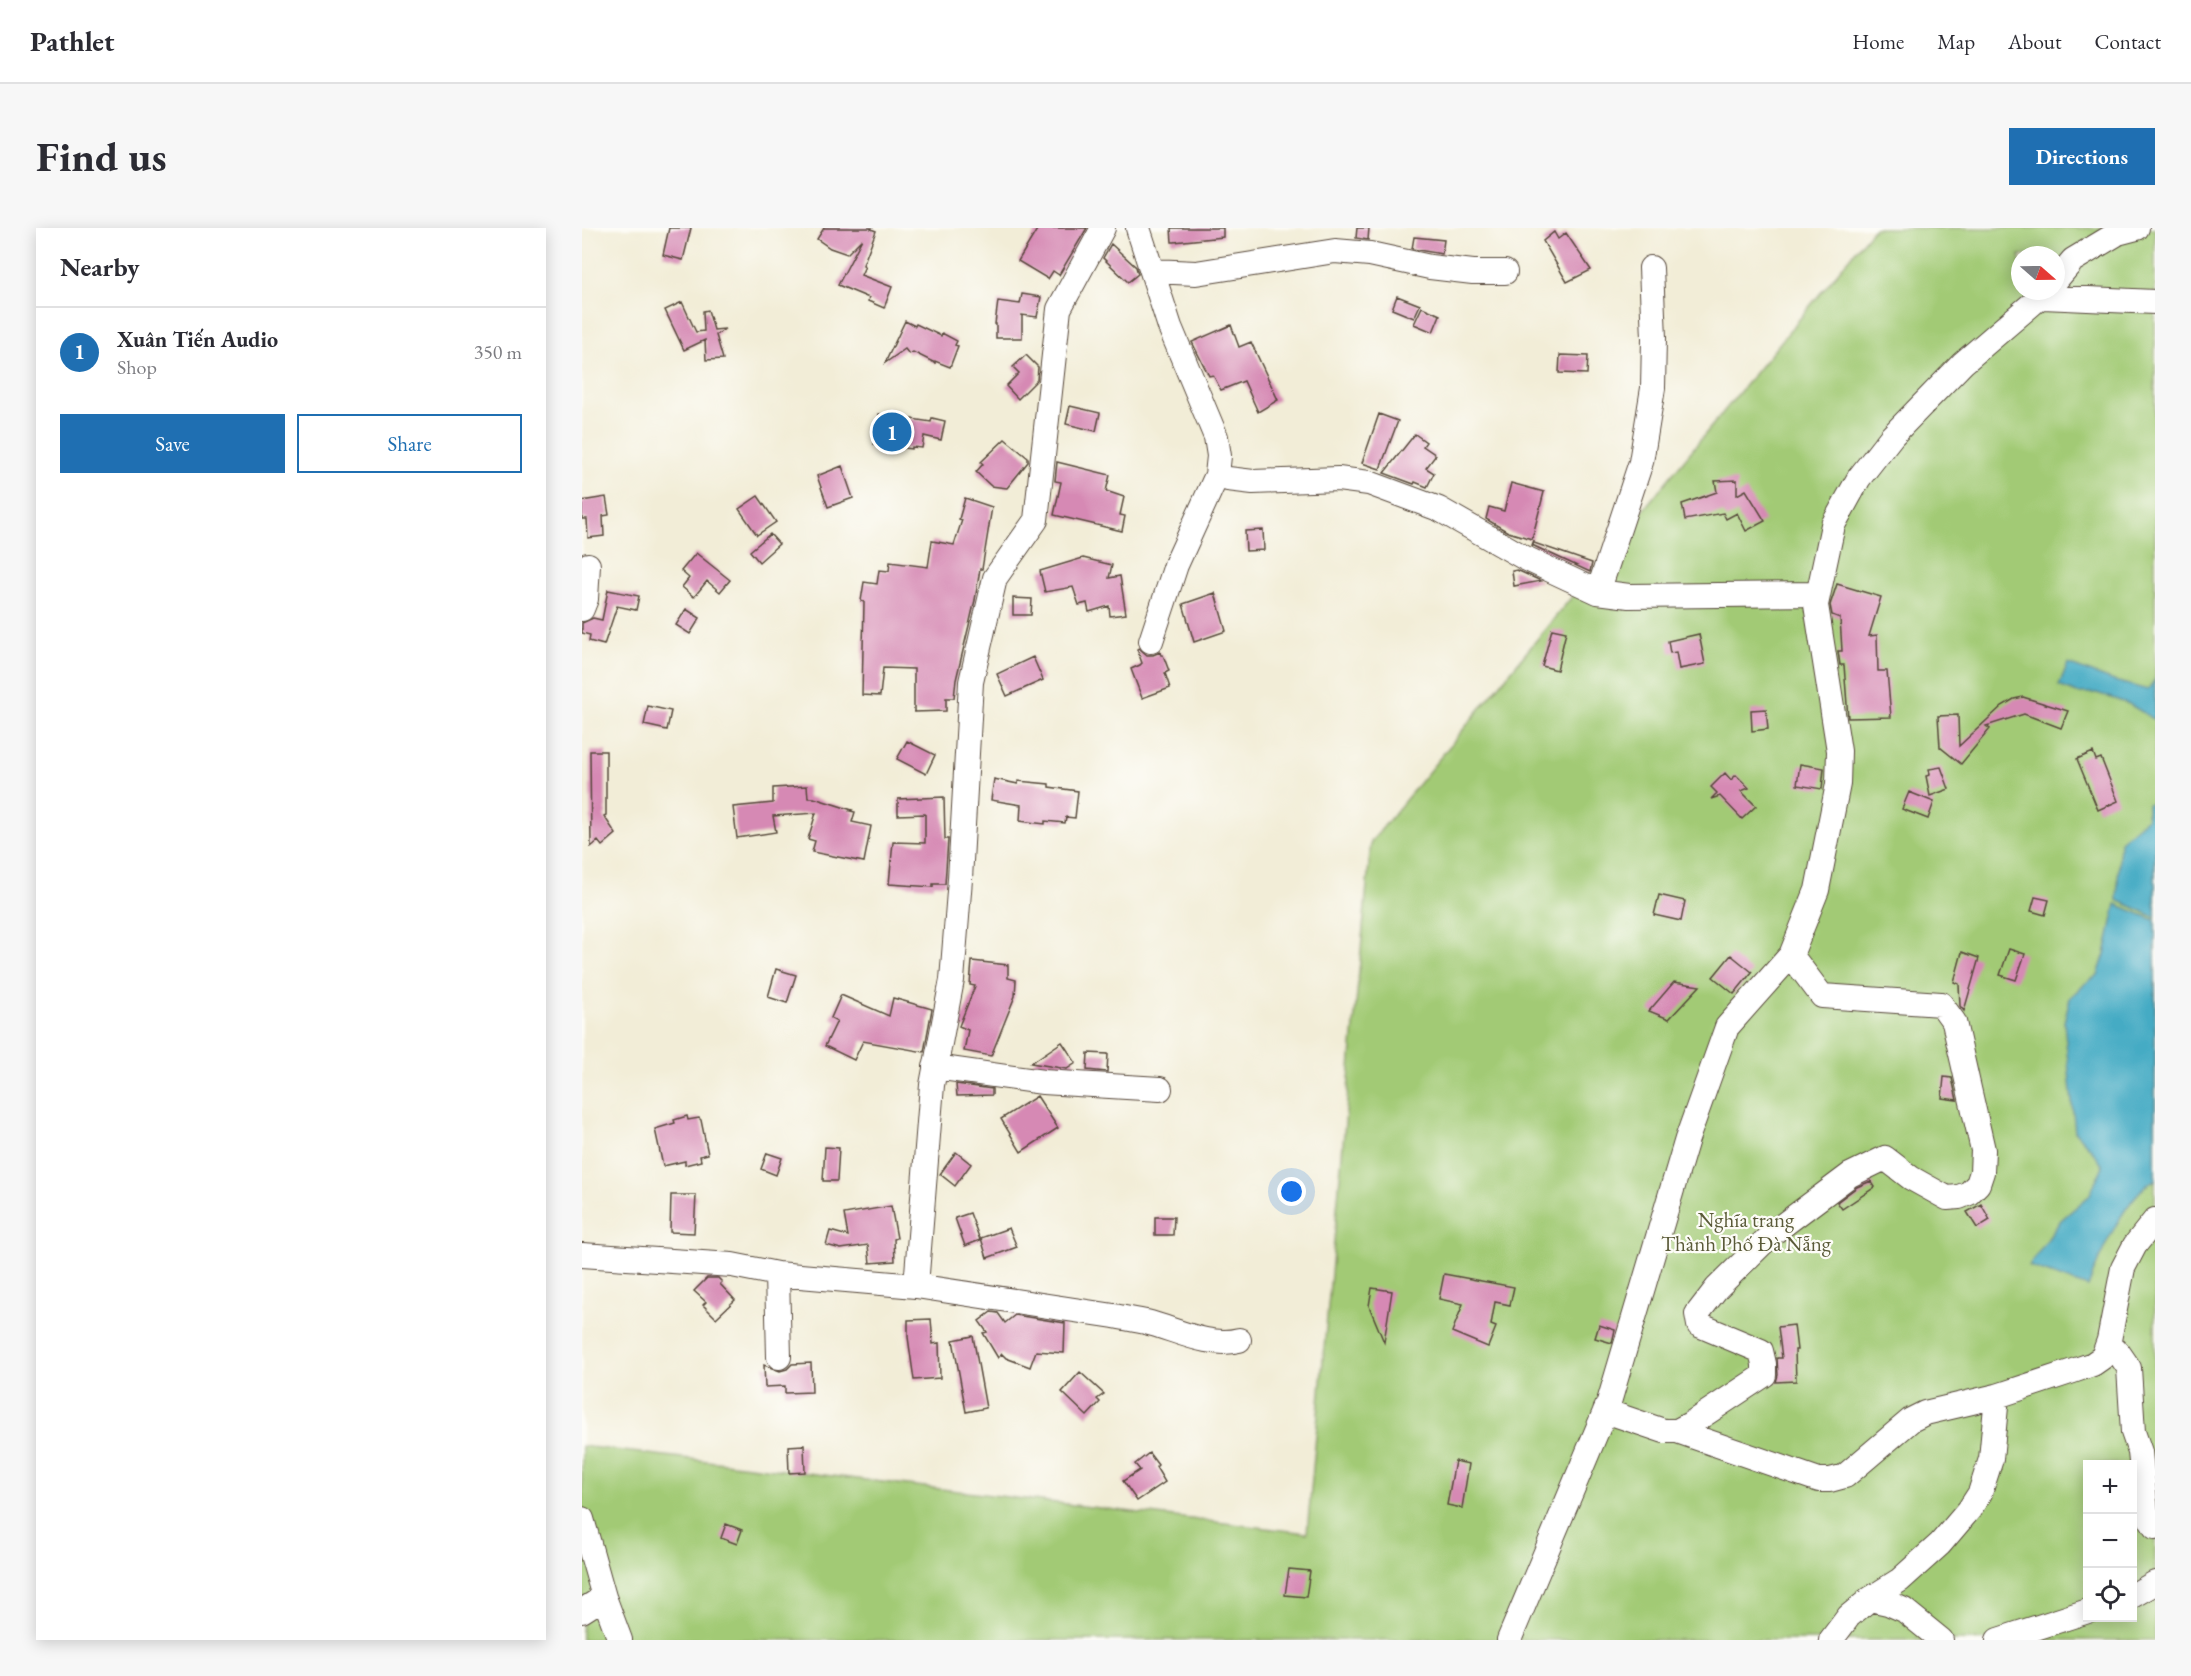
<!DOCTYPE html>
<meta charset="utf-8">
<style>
:root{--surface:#fff;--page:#f7f7f7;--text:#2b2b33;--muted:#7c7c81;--line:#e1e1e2;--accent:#1f6fb2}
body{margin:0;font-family:"EB Garamond",serif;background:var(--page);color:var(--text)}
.controls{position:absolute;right:18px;bottom:18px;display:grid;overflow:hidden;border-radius:0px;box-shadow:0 3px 15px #0003}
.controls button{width:54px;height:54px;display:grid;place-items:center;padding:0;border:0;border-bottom:2px solid var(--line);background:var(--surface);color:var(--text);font:30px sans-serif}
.compass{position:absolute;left:1429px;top:18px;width:54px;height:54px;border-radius:50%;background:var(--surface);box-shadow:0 3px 15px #0003;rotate:110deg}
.you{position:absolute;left:710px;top:964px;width:21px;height:21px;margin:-15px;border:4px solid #fff;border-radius:50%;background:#1a73e8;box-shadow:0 0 0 9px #1a73e833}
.badge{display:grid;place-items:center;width:39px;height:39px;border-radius:50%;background:var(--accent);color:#fff;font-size:20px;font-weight:700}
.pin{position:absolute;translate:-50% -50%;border:3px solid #fff;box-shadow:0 2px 6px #0006}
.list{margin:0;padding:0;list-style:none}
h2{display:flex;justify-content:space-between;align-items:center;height:78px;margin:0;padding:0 24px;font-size:26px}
h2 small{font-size:20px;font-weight:400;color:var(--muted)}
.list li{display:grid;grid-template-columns:39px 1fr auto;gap:18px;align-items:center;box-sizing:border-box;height:90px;padding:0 24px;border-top:2px solid var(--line)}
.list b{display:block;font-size:22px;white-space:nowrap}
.list p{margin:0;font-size:20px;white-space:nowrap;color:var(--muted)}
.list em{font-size:20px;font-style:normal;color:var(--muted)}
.actions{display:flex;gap:12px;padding:18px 24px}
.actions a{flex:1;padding:14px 0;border:2px solid var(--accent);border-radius:0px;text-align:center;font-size:21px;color:var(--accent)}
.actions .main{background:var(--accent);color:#fff}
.icon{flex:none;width:33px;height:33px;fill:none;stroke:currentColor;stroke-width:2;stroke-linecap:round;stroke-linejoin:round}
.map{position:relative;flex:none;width:1573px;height:1412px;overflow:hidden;border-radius:0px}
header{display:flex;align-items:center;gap:36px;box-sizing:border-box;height:84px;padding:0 30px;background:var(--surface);border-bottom:2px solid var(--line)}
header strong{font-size:28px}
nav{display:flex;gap:33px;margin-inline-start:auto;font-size:21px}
.intro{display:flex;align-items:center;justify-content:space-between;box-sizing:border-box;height:144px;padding:0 36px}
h1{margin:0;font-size:42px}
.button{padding:15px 27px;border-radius:0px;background:var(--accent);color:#fff;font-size:21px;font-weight:700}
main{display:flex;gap:36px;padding:0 36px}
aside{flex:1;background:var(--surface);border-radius:0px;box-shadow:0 3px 15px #0003}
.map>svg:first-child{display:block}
.green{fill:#a2ca75;stroke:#6e7a4a;stroke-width:1.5;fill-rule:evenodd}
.water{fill:#45abc4;stroke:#406a71;stroke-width:1.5}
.building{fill:#d689b4}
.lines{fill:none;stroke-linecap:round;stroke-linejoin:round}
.minor-casing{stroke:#56473a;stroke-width:26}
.minor{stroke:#fff;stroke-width:24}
.labels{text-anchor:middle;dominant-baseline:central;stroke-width:4.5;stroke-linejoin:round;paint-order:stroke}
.park-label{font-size:21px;fill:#5a5a38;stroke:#fdfcf7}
</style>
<header>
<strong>Pathlet</strong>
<nav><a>Home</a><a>Map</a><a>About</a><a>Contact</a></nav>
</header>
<div class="intro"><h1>Find us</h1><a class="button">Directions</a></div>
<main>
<aside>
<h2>Nearby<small></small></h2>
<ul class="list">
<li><span class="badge">1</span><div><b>Xuân Tiến Audio</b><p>Shop</p></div><em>350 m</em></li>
</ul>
<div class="actions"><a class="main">Save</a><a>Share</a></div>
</aside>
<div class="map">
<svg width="1573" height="1412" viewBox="0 0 1573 1412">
<rect width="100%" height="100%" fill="#fdfcf7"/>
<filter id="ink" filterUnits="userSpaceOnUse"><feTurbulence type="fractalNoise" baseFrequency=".0167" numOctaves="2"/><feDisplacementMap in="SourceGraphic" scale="12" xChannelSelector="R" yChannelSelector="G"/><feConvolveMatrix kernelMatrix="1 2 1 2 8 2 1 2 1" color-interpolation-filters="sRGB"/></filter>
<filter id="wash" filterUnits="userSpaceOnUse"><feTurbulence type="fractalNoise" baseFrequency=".008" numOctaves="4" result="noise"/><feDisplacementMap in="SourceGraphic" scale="24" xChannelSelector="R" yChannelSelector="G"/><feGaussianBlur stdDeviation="1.35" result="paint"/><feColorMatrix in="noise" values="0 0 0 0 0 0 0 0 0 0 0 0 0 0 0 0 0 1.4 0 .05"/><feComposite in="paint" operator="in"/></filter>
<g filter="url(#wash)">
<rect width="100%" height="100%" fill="#f2edd7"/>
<path class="green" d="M 1292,0 L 1573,0 L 1573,1412 L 0,1412 L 0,1218 L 725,1305 L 789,614 ZM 1438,27 L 1474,27 L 1474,63 L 1438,63 ZM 1506,1236 L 1550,1236 L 1550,1390 L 1506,1390 Z"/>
<path class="water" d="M 1486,436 L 1532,453 L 1566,462 L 1573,451 L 1573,492 L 1547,476 L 1515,465 L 1495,465 L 1477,458 Z
M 1573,574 L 1573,689 L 1535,672 L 1538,613 L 1565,590 L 1565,576 Z
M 1534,676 L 1573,692 L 1573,952 C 1544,966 1517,1029 1506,1059 L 1447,1038 L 1479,992 L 1507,968 L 1521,938 L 1509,921 L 1493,904 L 1482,794 L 1488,770 L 1501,757 L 1516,747 L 1523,726 Z"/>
<g id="blocks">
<path class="building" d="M 87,0 L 109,0 L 101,32 L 81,27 Z
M 242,0 L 290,0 L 289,1 L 294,3 L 281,37 L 283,38 L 279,47 L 310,59 L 302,80 L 286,73 L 287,70 L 256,57 L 280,11 L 265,26 L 248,20 L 235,11 Z
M 456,0 L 505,0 L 477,47 L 471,43 L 466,51 L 436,33 Z
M 589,0 L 641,0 L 641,9 L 592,14 L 590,14 Z
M 775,0 L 787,0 L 786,12 L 774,10 Z
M 972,4 L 976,11 L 984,5 L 1009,42 L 985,54 L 961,13 Z
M 832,9 L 862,12 L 860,26 L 830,21 Z
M 529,16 L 554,39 L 556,46 L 546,54 L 521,30 Z
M 440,66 L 459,69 L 455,89 L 440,87 L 440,110 L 414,110 L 414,96 L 413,96 L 416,73 L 438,76 Z
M 815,68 L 838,77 L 832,90 L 810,81 Z
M 100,74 L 114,104 L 122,103 L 121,83 L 126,82 L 132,102 L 143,101 L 134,107 L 141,131 L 124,132 L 123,112 L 102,122 L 83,82 Z
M 840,79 L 858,87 L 851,104 L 832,96 Z
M 323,93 L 333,98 L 334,96 L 359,108 L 360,105 L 375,113 L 373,117 L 376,118 L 368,139 L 353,133 L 353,135 L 331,124 L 327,126 L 323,121 L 303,135 Z
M 649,97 L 657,119 L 669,114 L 696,172 L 676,184 L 662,153 L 639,162 L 631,147 L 627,148 L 610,114 Z
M 444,127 L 456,139 L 455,152 L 436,171 L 424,158 L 437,145 L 431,139 Z
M 978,127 L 1006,128 L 1005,146 L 977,145 Z
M 488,178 L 518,185 L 514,203 L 484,196 Z
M 297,186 L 349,194 L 350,190 L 363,193 L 359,212 L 342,208 L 340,220 L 330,219 L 330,221 L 292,216 Z
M 797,186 L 816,193 L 798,241 L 780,235 Z
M 833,206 L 844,214 L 841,218 L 854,227 L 844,240 L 852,245 L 845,259 L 833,254 L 832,256 L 802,245 Z
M 423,211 L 446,230 L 446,234 L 425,260 L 409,258 L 394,244 L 401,236 L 399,234 Z
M 475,234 L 528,247 L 524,263 L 542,269 L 538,287 L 543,288 L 540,303 L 472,287 L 479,254 L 473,253 Z
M 260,238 L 271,270 L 246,279 L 235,248 Z
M 1155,252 L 1155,267 L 1164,262 L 1183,293 L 1164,303 L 1155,285 L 1144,291 L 1141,285 L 1103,292 L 1100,276 L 1135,264 L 1133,253 Z
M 929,255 L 962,264 L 950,311 L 926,304 L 904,291 L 907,279 L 922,283 Z
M 176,268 L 194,294 L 175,307 L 157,281 Z
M 24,269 L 27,287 L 21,288 L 22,308 L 6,310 L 5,291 L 0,291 L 0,273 Z
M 383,270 L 410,279 L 400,341 L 398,341 L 393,372 L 374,452 L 372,470 L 364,470 L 364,483 L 332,484 L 332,441 L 301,440 L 298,468 L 280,467 L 282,374 L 279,373 L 282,354 L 295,356 L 297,342 L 307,343 L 308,334 L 346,339 L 350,313 L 372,317 L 380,292 L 377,291 Z
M 681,302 L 682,322 L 664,323 L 663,303 Z
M 188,306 L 197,316 L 177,334 L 168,323 Z
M 952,312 L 952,315 L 1010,335 L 1008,344 L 950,317 Z
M 114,325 L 148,352 L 138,364 L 125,353 L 112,369 L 100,359 L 107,350 L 99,343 Z
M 501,330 L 530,337 L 527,350 L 538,348 L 544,386 L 528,388 L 527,378 L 507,384 L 505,375 L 497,377 L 491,359 L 463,364 L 458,343 Z
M 935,342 L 937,343 L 959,353 L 932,358 L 930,343 Z
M 1255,356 L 1299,369 L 1287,408 L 1295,407 L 1296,443 L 1305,443 L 1309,489 L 1266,490 L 1262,437 L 1258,437 L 1256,423 L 1260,423 L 1258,390 L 1250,387 L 1248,377 Z
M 26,362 L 57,368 L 54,382 L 35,378 L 22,417 L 7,413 L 8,407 L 0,405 L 0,395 L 11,390 L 20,392 Z
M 633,365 L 644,403 L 612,414 L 601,376 Z
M 431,370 L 450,371 L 449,387 L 431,387 Z
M 104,381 L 118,390 L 108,406 L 94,397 Z
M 970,401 L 984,404 L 975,442 L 960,438 Z
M 1117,406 L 1123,436 L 1097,441 L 1094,424 L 1088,425 L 1086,413 Z
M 557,420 L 565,427 L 571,427 L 578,424 L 579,427 L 581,427 L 587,443 L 583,445 L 588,460 L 560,470 L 549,441 L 558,437 L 560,435 L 555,421 Z
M 451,429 L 461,452 L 425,468 L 415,446 Z
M 1441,469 L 1486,483 L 1479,500 L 1442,486 L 1404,498 L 1408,501 L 1379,536 L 1358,519 L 1356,488 L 1376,487 L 1377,518 L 1420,478 L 1432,471 Z
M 66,478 L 89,483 L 85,502 L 62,497 Z
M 1184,481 L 1186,501 L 1170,503 L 1169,482 Z
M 325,513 L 353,527 L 344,546 L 315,531 Z
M 8,523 L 24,523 L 24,587 L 22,588 L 34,606 L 20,618 L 16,613 L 9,619 Z
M 1511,524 L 1514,532 L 1519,530 L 1536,573 L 1516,582 L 1495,531 Z
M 1218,536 L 1242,540 L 1240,561 L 1215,557 Z
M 1359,539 L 1367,561 L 1348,568 L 1344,548 L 1348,547 L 1347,541 Z
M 1143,545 L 1149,552 L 1154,547 L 1167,560 L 1159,563 L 1174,578 L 1160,591 L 1138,568 L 1129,571 L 1135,565 L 1129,559 Z
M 412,551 L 436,556 L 436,553 L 467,556 L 467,559 L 496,563 L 493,590 L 484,589 L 483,595 L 463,593 L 463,596 L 438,593 L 439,577 L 409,572 Z
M 225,558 L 226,570 L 232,570 L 270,582 L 268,583 L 273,584 L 270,594 L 289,598 L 282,634 L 230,624 L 233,613 L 226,611 L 234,585 L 191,588 L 194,604 L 155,610 L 151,579 L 191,575 L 191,560 Z
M 1327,564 L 1352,574 L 1346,591 L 1320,581 Z
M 362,569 L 363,611 L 366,611 L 363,656 L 351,656 L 351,659 L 307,656 L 311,614 L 343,615 L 343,586 L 316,587 L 316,571 Z
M 1077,667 L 1103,673 L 1099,693 L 1072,687 Z
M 1453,669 L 1467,672 L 1463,687 L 1449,683 Z
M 1427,721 L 1443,726 L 1434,752 L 1418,747 Z
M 1380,724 L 1397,730 L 1382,783 L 1378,778 L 1377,756 L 1372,754 Z
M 1149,727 L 1170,744 L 1152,766 L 1131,749 Z
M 390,733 L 426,737 L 426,750 L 434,752 L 433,768 L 409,828 L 382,823 L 386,802 L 377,798 L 393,758 L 388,757 Z
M 194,741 L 214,747 L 205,775 L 186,769 Z
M 1092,754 L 1118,758 L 1087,791 L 1067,783 Z
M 259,767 L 307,788 L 311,770 L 350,781 L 342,824 L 281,813 L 272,832 L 243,818 L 255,793 L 249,790 Z
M 480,814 L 494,835 L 485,841 L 449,835 Z
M 506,825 L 526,826 L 525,844 L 505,842 Z
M 1362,849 L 1370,850 L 1375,872 L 1360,870 Z
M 374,856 L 410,861 L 410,867 L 375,868 Z
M 455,868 L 476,900 L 439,924 L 419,891 Z
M 105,888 L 106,892 L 117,890 L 119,892 L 126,926 L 118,928 L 119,933 L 103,937 L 103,933 L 81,938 L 73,901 L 93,895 L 92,892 Z
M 243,919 L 257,920 L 255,953 L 241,953 Z
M 374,924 L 389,936 L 373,958 L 358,946 Z
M 185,925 L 200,930 L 194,947 L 179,941 Z
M 1289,953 L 1293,959 L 1260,981 L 1255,974 L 1275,959 Z
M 89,967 L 114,967 L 112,1005 L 88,1004 Z
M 1399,976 L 1408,992 L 1395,1000 L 1385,984 Z
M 309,978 L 315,1010 L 312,1011 L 313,1033 L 288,1035 L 286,1017 L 259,1021 L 244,1017 L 248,1003 L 266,1008 L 262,986 Z
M 388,985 L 398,1012 L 383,1018 L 373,990 Z
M 573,989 L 592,989 L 591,1007 L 573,1007 Z
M 427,1000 L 435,1019 L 405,1030 L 399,1010 Z
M 862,1046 L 932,1059 L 928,1077 L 913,1074 L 909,1097 L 914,1099 L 906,1119 L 870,1104 L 881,1076 L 857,1071 Z
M 125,1050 L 136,1050 L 140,1054 L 138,1056 L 153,1072 L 134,1090 L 121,1077 L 124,1074 L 112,1063 Z
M 790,1060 L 810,1063 L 802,1114 L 787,1078 Z
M 409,1084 L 416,1085 L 423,1095 L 433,1087 L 483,1095 L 482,1125 L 454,1123 L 448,1139 L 424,1130 L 420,1126 L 416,1130 L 401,1105 L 405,1104 L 397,1093 Z
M 349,1091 L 351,1116 L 357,1115 L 358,1150 L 332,1152 L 326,1109 L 326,1092 Z
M 1017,1097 L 1033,1102 L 1030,1115 L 1013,1110 Z
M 1212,1097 L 1215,1122 L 1213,1122 L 1214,1153 L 1194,1154 L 1196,1147 L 1195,1130 L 1200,1130 L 1196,1099 Z
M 391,1108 L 404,1180 L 384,1184 L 371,1112 Z
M 229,1135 L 230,1164 L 203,1165 L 203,1158 L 183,1159 L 182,1137 L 198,1143 L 205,1141 L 210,1136 Z
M 498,1144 L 522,1166 L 515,1171 L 518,1174 L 505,1188 L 480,1164 Z
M 222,1217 L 223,1244 L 207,1245 L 206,1218 Z
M 567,1225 L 576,1237 L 574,1239 L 583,1254 L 555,1273 L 541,1253 L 558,1242 L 553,1236 Z
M 873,1233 L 887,1236 L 880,1280 L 865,1277 Z
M 144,1296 L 160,1302 L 155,1316 L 139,1310 Z
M 707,1341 L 728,1343 L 724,1369 L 703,1367 Z"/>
</g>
</g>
<g filter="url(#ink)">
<use href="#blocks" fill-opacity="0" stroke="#56473a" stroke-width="1.5"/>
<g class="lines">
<g class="minor-casing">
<path id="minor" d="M 556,0 L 588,99 L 634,209 L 637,228 L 635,247 L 594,337 L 569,413
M 570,43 L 614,45 L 753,23 L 788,26 L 848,39 L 891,44 L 923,44
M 1474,52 L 1491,32 L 1536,5 L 1555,0
M 1461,69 L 1573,74
M 635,247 L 646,251 L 671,254 L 756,251 L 787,255 L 857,281 L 943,330 L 1016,364 L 1047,368 L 1236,366
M 1016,364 L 1059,234 L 1071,160 L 1072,110 L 1069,40
M 0,381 L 4,371 L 6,337
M 353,839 L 461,854 L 578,861
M 0,1027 L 150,1037 L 195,1046 L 334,1058 L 532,1088 C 542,1090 554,1092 564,1094 C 593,1101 627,1120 657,1112
M 195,1046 L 197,1129
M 334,1058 L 350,857 L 370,752 L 378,651 L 389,454 L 413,350 L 454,292 L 477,81 L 521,0
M 1525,1120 L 1536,1124 L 1547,1140 L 1551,1204 L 1558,1224 L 1564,1284 L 1573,1299
M 1023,1183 L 1082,1203 L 1095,1203 L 1237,1252 L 1248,1252 L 1263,1248 L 1329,1192 L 1343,1185 L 1415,1168 L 1491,1143 L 1511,1136 L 1521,1129 L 1527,1112 L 1541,1040 L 1553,1017 L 1573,992
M 1095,1203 L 1108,1196 L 1182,1147 L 1182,1136 L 1179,1123 L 1117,1097 L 1115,1086 L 1135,1060 L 1192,1004 L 1268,947 L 1303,930 L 1329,950 L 1365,970 L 1377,969 L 1387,965 L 1396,956 L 1400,944 L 1401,922 L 1375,808 L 1372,794 L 1359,776 L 1240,768 L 1209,727
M 0,1291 L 22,1369 L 38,1412
M 1550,1368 L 1573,1355
M 1288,1371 L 1306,1375 L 1322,1382 L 1359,1412
M 0,1383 L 22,1369
M 927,1412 L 1027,1174 L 1105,911 L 1145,799 L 1209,727 L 1235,662 L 1256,556 L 1257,523 L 1234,377 L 1251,297 L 1277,250 L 1310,208 L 1381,135 L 1465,63
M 1249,1412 L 1267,1388 L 1288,1371 L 1318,1352 L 1358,1316 L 1387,1282 L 1398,1265 L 1409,1231 L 1415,1168
M 1416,1412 L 1506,1383"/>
</g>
<use href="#minor" class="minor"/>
</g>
</g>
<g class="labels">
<g class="park-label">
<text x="1164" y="991">Nghĩa trang<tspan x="1164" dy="24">Thành Phố Đà Nẵng</tspan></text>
</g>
</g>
</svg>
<div class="controls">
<button>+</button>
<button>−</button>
<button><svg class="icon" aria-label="locate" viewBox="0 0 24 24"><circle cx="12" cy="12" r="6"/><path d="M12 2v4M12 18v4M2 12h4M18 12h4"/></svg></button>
</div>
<svg class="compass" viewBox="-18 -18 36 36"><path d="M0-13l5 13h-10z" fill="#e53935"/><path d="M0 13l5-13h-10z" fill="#7c7c81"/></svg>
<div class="you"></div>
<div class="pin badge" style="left:310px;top:204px">1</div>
</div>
</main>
